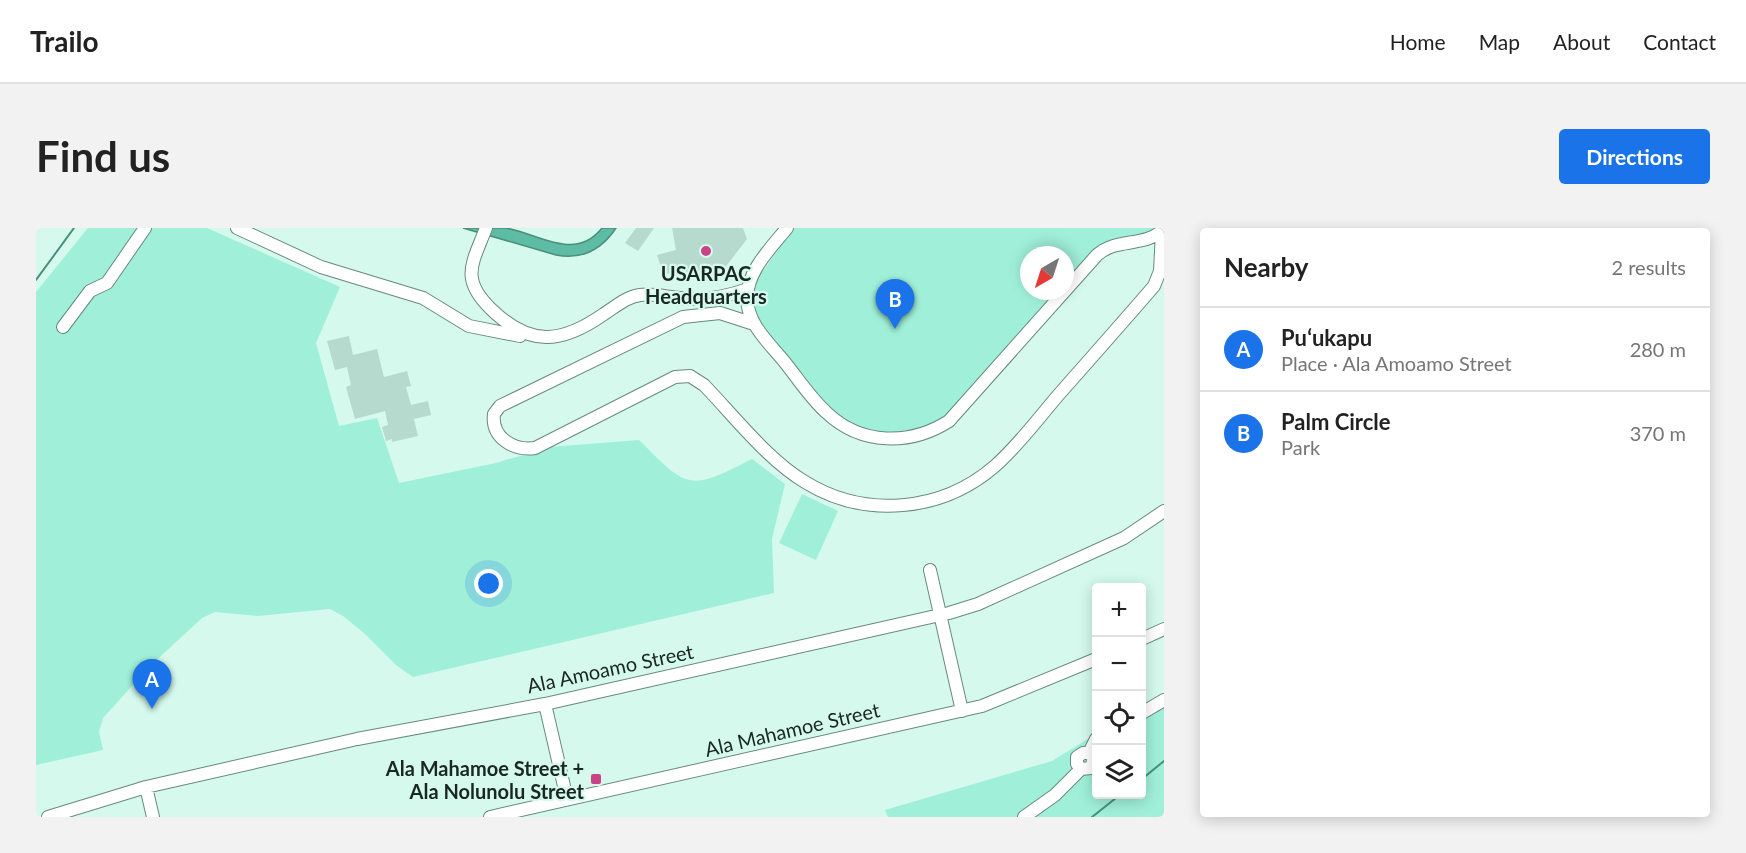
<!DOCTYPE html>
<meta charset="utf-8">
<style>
:root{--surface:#fff;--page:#f2f2f2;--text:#222;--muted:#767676;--line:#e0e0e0;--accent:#1a73e8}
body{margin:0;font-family:Lato,sans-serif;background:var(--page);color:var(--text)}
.controls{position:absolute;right:18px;bottom:18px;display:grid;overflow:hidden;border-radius:6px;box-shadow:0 3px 15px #0003}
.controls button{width:54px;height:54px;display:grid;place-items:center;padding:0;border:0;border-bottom:2px solid var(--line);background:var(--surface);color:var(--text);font:30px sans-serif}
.compass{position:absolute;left:984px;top:18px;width:54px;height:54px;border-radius:50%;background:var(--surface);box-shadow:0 3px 15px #0003;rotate:219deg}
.you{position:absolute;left:453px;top:356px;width:21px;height:21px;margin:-15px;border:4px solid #fff;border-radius:50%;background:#1a73e8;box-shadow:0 0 0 9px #1a73e833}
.badge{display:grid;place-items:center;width:39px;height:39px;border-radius:50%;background:var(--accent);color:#fff;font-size:20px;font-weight:700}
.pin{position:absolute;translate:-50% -50px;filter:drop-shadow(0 2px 3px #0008)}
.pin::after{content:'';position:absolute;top:32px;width:21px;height:18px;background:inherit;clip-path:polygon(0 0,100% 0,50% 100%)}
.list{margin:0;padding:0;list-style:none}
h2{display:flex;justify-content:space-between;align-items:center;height:78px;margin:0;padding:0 24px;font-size:26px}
h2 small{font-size:20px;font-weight:400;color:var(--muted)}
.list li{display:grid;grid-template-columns:39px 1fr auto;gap:18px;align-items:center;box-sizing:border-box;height:84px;padding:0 24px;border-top:2px solid var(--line)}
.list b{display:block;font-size:22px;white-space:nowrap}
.list p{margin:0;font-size:20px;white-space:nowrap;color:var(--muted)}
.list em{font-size:20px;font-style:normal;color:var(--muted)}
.icon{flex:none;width:33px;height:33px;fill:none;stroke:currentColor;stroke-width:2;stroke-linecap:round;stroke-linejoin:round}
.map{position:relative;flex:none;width:1128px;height:589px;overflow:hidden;border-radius:6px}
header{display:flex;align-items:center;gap:36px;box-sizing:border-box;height:84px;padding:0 30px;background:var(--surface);border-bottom:2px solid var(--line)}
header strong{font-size:28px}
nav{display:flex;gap:33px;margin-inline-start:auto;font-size:21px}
.intro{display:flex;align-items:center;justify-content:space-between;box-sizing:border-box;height:144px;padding:0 36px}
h1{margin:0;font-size:42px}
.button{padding:15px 27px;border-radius:6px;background:var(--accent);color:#fff;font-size:21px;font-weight:700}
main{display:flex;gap:36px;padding:0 36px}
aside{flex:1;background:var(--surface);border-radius:6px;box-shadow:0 3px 15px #0003}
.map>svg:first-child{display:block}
.green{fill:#a0f0d9}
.water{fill:#5dbca3;stroke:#498f7c;stroke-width:1.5}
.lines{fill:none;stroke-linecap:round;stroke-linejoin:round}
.stream{stroke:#498f7c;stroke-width:2}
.building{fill:#b7dace}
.minor-casing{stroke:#69897f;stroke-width:14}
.minor{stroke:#fff;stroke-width:12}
.poi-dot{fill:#c94385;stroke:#d5f9ed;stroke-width:2}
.labels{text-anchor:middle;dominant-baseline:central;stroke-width:4.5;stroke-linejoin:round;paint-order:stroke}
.poi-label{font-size:20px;font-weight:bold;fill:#192622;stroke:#d5f9ed}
.street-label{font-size:20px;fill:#192622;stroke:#d5f9ed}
</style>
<header>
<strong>Trailo</strong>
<nav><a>Home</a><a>Map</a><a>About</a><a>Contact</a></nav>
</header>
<div class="intro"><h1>Find us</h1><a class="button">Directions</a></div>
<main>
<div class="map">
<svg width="1128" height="589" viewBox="0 0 1128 589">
<rect width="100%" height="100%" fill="#d5f9ed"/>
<path class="green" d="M 52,0 L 171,0 L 304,59 L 280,115 L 303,198 L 341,190 L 363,255 L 460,235 L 514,219 L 603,212 C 653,262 653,263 716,231 L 749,256 L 736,311 L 738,365 L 377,449 L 360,437 L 329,406 L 307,388 L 294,381 L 222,388 L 179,384 L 166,390 L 114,438 L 67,490 L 63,504 L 67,522 L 0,537 L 0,64 Z
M 758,0 L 1121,0 C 1108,10 1092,6 1077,11 C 1057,18 1043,41 1029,56 L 1029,27 L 993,27 L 993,63 L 1023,63 L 917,183 L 893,199 L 854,206 L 825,200 L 807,191 L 792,179 L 723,94 L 716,76 L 719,54 Z
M 766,266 L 802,283 L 780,332 L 743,315 Z
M 1128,466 L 1128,589 L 852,589 L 849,582 L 1016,533 L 1060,506 L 1060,566 L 1106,566 L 1106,479 Z"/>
<path class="water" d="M 427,0 C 441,0 456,0 470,0 C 504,6 539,34 566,0 L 580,0 C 566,21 546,32 520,27 Z"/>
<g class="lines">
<path class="stream" d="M 0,52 L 38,0
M 1106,551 L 1128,533
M 1056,589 L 1085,566"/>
</g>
<path class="building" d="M 600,0 L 618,0 L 602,23 L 589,15 Z
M 636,0 L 707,0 L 711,11 L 688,41 L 627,46 L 621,27 L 640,22 Z
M 313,108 L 317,127 L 341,121 L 348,149 L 371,143 L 375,158 L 370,159 L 375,177 L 392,173 L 395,187 L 378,191 L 382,208 L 356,214 L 356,211 L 350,213 L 346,199 L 352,197 L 349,183 L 319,191 L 310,159 L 315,157 L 311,139 L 299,142 L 291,113 Z"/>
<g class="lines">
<g class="minor-casing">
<path id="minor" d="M 201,0 L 285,39 L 387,70 L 433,98 L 484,108
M 450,0 C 436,36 424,51 455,81 C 494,119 525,116 568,86 C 579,79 590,69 604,67 C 617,65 631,69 644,70 C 668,73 690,69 712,61
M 751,0 C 735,20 711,43 711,70 C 711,95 732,114 747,132 C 761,149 774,170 791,185 C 825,217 874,218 913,193 L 1061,27 C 1081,9 1109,20 1128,1
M 718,96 L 684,85 L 647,89 L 464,178 L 458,186 C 455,210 478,223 499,220 L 639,149 L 654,148 L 668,157 C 698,188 732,232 769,254 C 829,291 906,284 959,238 C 983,217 1004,188 1025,164 C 1056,129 1087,94 1118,58 L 1124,43 L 1126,3
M 27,99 L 54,63 L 71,55 L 109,0
M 894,342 L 926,483
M 1106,411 L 1128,401
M 509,476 L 531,571
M 1106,485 L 1128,472
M 1045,541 L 1041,536 L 1041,529 L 1047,525 L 1053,525
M 110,559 L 117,589
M 12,589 L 110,559 L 321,511 L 509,476 L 913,385 L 942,376 L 1088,310 L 1128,283
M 454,589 L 946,478 L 1060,431
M 988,589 L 1019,567 L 1045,541 L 1055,540 L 1058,530 L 1053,525 L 1060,511"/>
</g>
<use href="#minor" class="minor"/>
</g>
<g class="poi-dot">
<circle cx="670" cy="23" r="6"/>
<rect x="554" y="545" width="12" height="12" rx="3"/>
</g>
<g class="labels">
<g class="poi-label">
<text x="670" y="45">USARPAC<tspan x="670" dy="23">Headquarters</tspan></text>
<text x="548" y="540" text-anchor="end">Ala Mahamoe Street +<tspan x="548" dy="23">Ala Nolunolu Street</tspan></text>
</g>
<g class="street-label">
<text transform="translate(574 440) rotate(-12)">Ala Amoamo Street</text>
<text transform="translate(756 501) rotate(-13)">Ala Mahamoe Street</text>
</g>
</g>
</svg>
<div class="controls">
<button>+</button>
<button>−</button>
<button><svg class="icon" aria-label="locate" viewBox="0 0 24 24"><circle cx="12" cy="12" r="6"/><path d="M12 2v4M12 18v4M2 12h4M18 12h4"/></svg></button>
<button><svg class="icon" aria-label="layers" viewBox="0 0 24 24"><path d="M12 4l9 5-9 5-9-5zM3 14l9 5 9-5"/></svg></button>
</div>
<svg class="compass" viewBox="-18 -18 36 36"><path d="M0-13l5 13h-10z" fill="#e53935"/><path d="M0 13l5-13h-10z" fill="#767676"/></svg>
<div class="you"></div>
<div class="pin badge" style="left:116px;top:481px">A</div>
<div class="pin badge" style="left:859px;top:101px">B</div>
</div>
<aside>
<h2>Nearby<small>2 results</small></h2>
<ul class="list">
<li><span class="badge">A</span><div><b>Puʻukapu</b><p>Place · Ala Amoamo Street</p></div><em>280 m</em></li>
<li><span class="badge">B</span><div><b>Palm Circle</b><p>Park</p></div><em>370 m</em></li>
</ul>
</aside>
</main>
